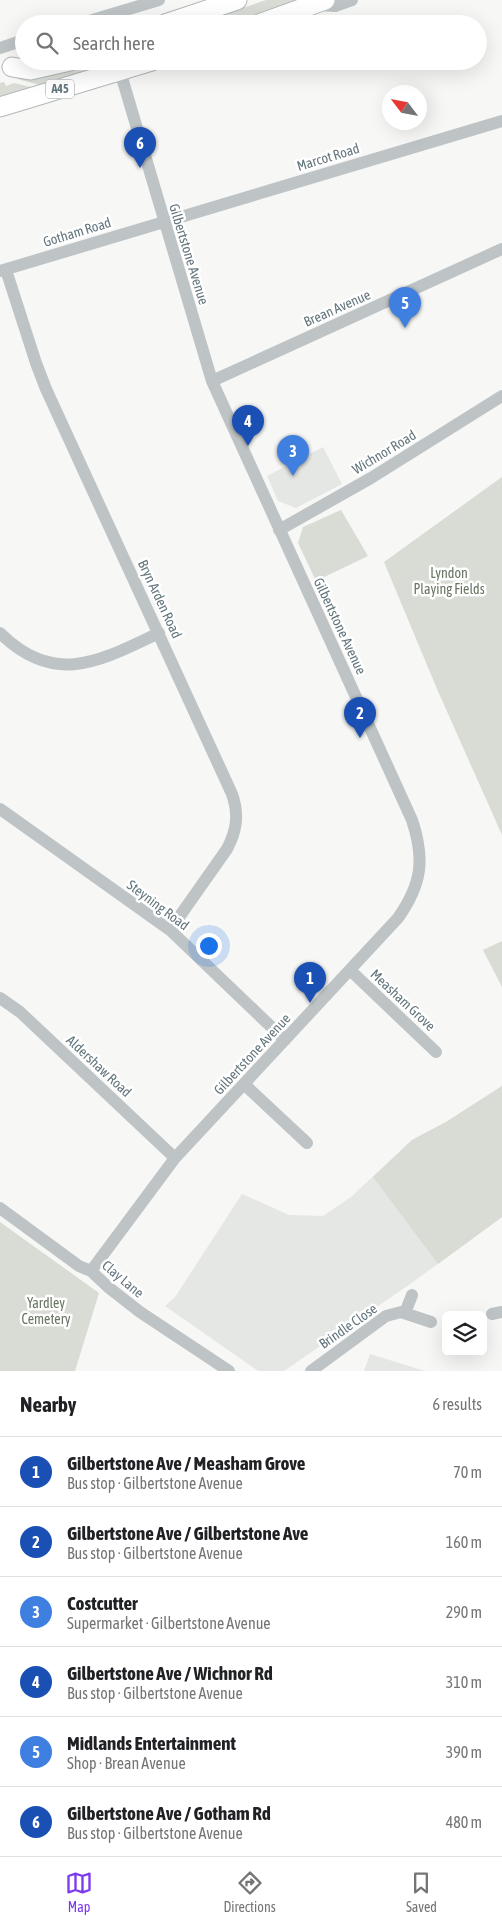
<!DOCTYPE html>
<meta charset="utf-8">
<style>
:root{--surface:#fff;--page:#f2f2f2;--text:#202124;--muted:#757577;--line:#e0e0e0;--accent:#7c3aed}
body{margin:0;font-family:"Asap Condensed",sans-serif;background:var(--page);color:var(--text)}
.controls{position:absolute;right:15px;bottom:15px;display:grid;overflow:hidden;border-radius:8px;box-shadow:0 5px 20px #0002}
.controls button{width:45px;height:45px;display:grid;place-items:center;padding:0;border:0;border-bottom:1px solid var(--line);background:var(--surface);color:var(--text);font:25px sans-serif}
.compass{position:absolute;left:382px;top:85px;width:45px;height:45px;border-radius:50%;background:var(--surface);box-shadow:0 5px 20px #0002;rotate:302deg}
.you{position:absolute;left:208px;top:945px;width:18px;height:18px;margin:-12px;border:4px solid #fff;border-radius:50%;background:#1a73e8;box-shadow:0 0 0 8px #1a73e833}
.badge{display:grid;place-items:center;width:32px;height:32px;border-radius:50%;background:var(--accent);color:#fff;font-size:16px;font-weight:700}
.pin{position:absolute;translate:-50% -41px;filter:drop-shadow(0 1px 2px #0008)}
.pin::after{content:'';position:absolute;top:26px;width:18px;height:15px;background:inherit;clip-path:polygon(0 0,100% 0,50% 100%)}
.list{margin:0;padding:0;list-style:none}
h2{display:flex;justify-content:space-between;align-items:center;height:65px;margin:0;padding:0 20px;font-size:21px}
h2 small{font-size:16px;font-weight:400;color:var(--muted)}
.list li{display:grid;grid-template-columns:32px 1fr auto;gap:15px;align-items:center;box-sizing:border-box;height:70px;padding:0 20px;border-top:1px solid var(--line)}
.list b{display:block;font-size:19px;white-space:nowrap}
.list p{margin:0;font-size:16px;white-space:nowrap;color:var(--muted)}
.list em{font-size:16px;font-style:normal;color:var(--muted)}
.icon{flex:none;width:28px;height:28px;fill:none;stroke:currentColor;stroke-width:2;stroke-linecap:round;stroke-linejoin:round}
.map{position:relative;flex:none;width:502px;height:1371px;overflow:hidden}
.search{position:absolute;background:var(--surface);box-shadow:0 5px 20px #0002;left:15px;right:15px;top:15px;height:55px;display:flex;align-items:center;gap:12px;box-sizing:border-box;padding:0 18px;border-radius:28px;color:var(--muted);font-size:19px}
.sheet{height:485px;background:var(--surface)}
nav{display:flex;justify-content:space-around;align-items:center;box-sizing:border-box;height:70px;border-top:1px solid var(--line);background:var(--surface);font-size:14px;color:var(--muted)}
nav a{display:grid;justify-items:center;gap:2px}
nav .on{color:var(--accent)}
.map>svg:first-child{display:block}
.built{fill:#e5e7e5}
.green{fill:#d8dcd4}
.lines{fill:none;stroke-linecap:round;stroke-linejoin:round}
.highway-casing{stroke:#b2b7b9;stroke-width:21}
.minor{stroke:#bec4c6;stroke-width:12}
.highway{stroke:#fff;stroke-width:19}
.labels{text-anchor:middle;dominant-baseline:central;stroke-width:5;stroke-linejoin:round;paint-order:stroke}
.shield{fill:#fff;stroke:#929fa4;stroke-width:1}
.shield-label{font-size:12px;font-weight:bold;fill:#64767d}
.street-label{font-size:14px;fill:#64767d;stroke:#fff}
.park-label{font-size:14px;fill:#697663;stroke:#fff}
</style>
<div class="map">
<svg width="502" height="1371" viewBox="0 0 502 1371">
<rect width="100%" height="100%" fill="#f7f7f5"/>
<path class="built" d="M 323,447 L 342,484 L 296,508 L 278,501 L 267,476 Z
M 502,1086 L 502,1217 L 413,1282 L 284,1371 L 258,1371 L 165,1306 L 175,1297 L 242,1194 L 289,1215 L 323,1216 L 351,1197 L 412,1140 L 446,1122 Z
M 370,1354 L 425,1371 L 364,1371 Z"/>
<path class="green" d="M 266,0 L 306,0 L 288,8 L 233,24 L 195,24 Z
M 87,61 L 95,61 L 97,64 L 91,69 L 41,88 L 40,85 L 17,79 L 27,74 Z
M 4,82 L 6,86 L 14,83 L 31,87 L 32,90 L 0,99 L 0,83 Z
M 502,477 L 502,835 L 437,689 L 384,562 Z
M 341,510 L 368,556 L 316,581 L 298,543 L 303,527 Z
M 502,941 L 502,987 L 483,950 Z
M 502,1086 L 502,1217 L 438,1264 L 373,1177 L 412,1140 L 446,1122 Z
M 0,1222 L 99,1293 L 75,1371 L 0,1371 Z"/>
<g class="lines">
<g class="highway-casing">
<path id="highway" d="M 165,24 L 237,0
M 259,24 L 325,0
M 12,67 L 30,70 L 70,61
M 0,107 L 152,61"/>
</g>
<path class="minor" d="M 316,5 L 335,6 L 352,0
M 79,24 L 159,0
M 0,48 L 24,40
M 6,270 L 36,363 L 46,389 L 232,794 C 239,814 237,830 227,849 L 170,930
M 0,271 L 502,121
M 212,381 L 502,249
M 279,530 L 371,478 L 502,396
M 0,633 C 55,687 100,661 159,633
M 0,809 L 170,930 L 285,1040
M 350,970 L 436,1052
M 0,998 L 20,1012 L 175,1158
M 245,1085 L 307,1143
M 0,1208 L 79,1266 L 91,1271 L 108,1287 L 140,1312 L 229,1371
M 91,1271 L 175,1158 L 398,918 C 422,884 425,859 412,820 L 212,381 L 120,71
M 405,1313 L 412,1295
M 492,1314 L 502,1312
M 311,1371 L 386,1316 L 401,1312 L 431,1322"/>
<use href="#highway" class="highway"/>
</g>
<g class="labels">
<rect class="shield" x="46" y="79.5" width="28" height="19" rx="4"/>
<g class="shield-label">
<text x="60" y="89">A45</text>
</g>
<g class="street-label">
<text transform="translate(328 157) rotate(-17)">Marcot Road</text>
<text transform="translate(77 232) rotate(-17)">Gotham Road</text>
<text transform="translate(189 254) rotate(73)">Gilbertstone Avenue</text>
<text transform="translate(337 308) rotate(-24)">Brean Avenue</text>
<text transform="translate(384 452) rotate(-31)">Wichnor Road</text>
<text transform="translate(160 599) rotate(65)">Bryn Arden Road</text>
<text transform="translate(340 626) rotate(65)">Gilbertstone Avenue</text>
<text transform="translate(158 905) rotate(37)">Steyning Road</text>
<text transform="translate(403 1000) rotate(43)">Measham Grove</text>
<text transform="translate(252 1054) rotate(-47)">Gilbertstone Avenue</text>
<text transform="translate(99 1066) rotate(43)">Aldershaw Road</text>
<text transform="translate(123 1279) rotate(40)">Clay Lane</text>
<text transform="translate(348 1326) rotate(-35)">Brindle Close</text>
</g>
<g class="park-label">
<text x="449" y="573">Lyndon<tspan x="449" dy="16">Playing Fields</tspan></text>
<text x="46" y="1303">Yardley<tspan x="46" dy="16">Cemetery</tspan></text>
</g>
</g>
</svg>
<div class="controls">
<button><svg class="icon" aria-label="layers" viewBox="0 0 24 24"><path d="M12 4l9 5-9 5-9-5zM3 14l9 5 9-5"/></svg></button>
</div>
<svg class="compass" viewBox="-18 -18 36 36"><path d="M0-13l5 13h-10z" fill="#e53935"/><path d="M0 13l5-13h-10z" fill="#757577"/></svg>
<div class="you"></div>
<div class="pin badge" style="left:310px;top:1003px;background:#1a4fb4">1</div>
<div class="pin badge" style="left:360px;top:738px;background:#1a4fb4">2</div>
<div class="pin badge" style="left:293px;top:476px;background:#3f7fe0">3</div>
<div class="pin badge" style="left:248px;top:446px;background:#1a4fb4">4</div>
<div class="pin badge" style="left:405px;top:328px;background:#3f7fe0">5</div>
<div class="pin badge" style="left:140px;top:168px;background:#1a4fb4">6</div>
<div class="search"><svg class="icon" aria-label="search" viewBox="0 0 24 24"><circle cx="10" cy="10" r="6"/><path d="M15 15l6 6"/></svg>Search here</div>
</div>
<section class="sheet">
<h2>Nearby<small>6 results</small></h2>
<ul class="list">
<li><span class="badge" style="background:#1a4fb4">1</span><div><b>Gilbertstone Ave / Measham Grove</b><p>Bus stop · Gilbertstone Avenue</p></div><em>70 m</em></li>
<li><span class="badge" style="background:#1a4fb4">2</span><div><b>Gilbertstone Ave / Gilbertstone Ave</b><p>Bus stop · Gilbertstone Avenue</p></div><em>160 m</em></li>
<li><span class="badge" style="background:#3f7fe0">3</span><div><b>Costcutter</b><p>Supermarket · Gilbertstone Avenue</p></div><em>290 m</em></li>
<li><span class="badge" style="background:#1a4fb4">4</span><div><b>Gilbertstone Ave / Wichnor Rd</b><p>Bus stop · Gilbertstone Avenue</p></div><em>310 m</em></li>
<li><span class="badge" style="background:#3f7fe0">5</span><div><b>Midlands Entertainment</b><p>Shop · Brean Avenue</p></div><em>390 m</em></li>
<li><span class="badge" style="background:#1a4fb4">6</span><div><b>Gilbertstone Ave / Gotham Rd</b><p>Bus stop · Gilbertstone Avenue</p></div><em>480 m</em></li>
</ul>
</section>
<nav>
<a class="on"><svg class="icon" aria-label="map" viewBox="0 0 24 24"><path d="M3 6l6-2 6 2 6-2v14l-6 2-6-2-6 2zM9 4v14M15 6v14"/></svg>Map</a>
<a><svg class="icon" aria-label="directions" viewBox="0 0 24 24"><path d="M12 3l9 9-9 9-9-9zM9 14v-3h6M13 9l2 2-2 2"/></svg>Directions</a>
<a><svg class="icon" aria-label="saved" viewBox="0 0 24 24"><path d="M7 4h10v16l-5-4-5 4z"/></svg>Saved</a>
</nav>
